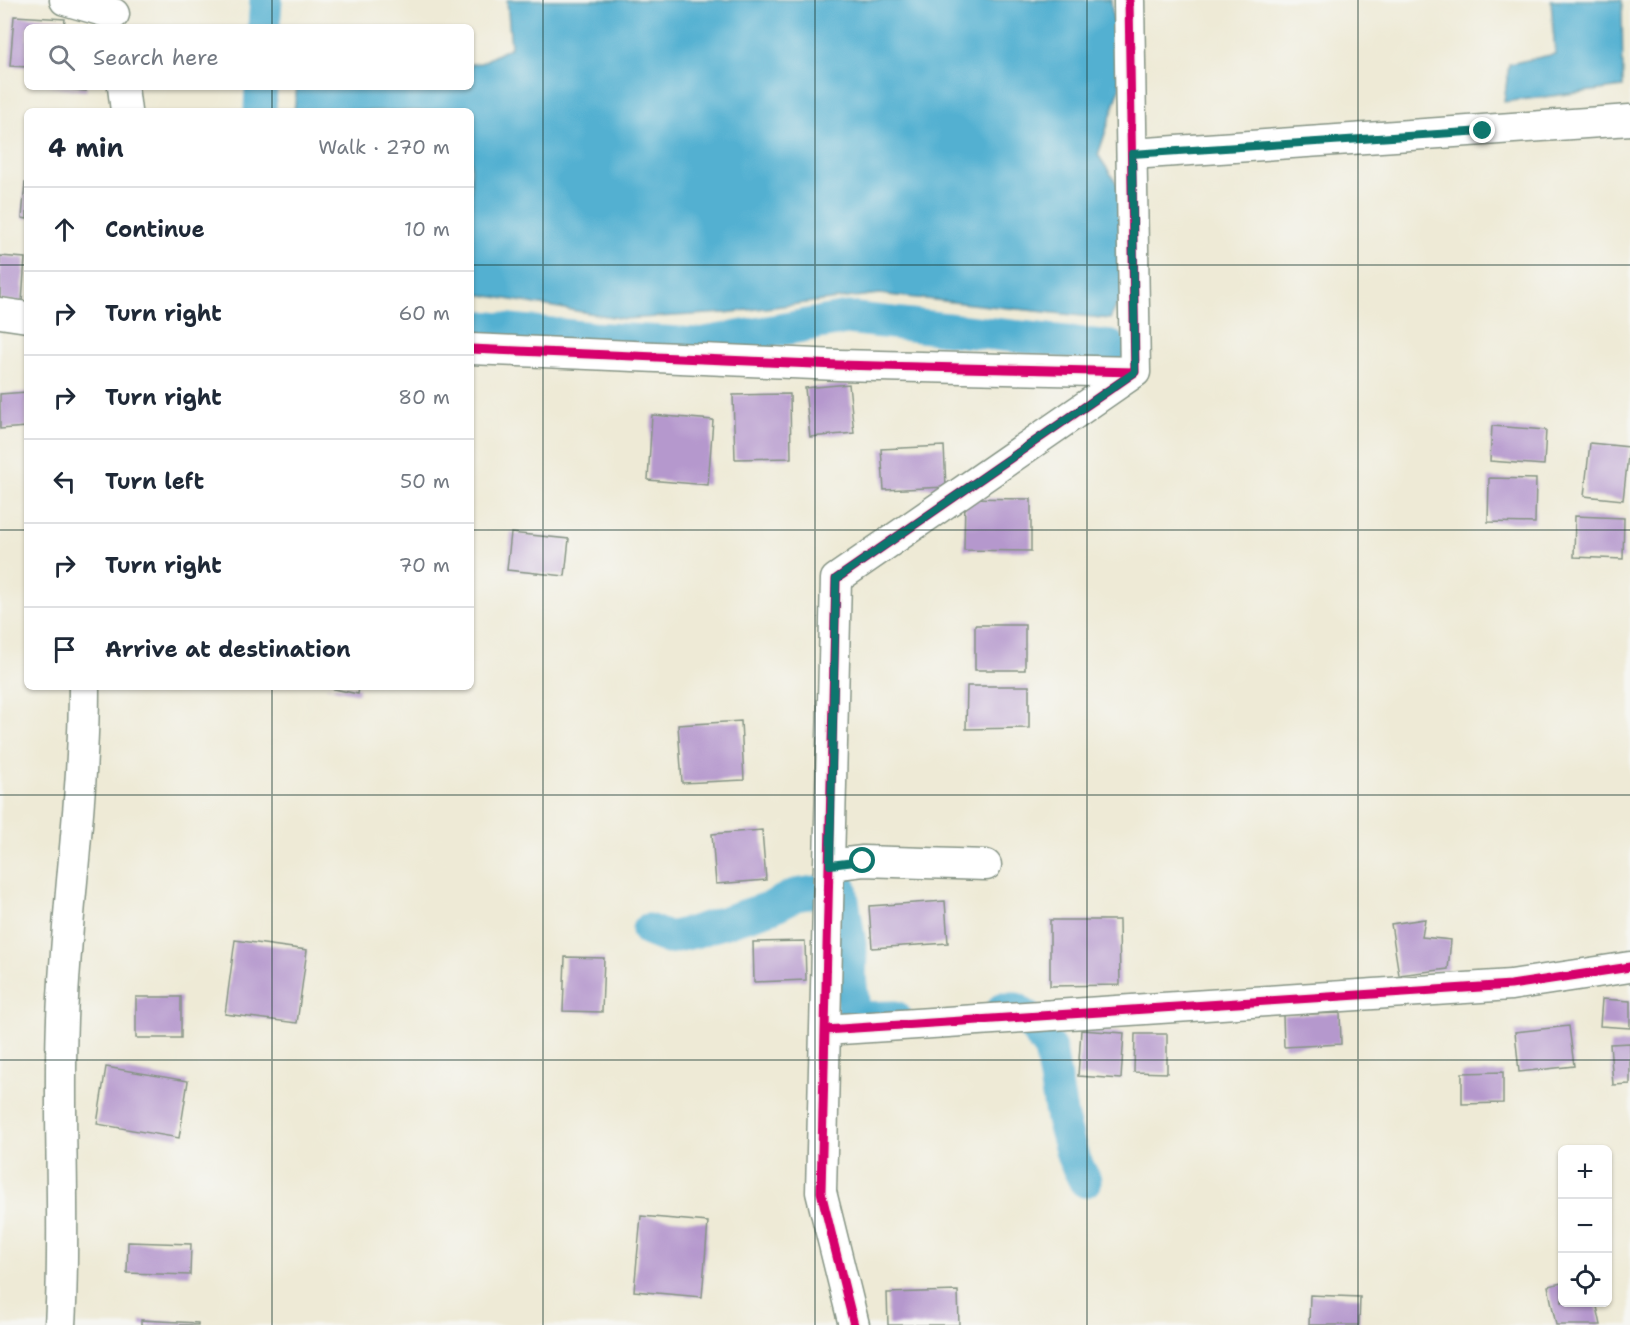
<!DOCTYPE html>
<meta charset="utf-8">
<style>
:root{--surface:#fff;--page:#f6f6f7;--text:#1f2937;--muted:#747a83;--line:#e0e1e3}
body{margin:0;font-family:"Shantell Sans",sans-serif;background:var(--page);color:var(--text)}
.controls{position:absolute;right:18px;bottom:18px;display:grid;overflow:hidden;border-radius:9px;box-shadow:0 2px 4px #0004}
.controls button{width:54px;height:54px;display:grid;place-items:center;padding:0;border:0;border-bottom:2px solid var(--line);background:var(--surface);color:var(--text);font:30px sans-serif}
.stop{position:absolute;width:18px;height:18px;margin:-14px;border:4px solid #0f766e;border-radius:50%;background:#fff}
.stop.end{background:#0f766e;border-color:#fff;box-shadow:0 2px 6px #0008}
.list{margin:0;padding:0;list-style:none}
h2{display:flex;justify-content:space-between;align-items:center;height:78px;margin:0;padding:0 24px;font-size:26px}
h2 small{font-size:20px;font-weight:400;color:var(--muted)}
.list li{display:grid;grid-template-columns:39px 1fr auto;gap:18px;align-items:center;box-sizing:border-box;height:84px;padding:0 24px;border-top:2px solid var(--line)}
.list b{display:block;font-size:22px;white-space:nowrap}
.list em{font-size:20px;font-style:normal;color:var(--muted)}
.icon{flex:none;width:33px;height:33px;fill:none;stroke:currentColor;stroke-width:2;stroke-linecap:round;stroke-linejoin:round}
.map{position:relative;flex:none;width:1630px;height:1325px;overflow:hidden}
.search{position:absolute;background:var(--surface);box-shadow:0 2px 4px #0004;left:24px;top:24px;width:450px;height:66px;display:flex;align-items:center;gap:15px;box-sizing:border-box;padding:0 21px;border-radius:9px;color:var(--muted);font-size:22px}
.panel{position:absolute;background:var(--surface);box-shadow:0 2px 4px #0004;left:24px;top:108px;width:450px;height:582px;border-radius:9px}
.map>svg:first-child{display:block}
.water{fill:#52b0d1;stroke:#387682;stroke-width:1.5}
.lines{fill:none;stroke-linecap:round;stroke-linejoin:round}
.canal{stroke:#52b0d1;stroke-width:33}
.building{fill:#b598cd}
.minor-casing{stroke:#869485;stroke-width:33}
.minor{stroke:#fff;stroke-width:30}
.cycleway-casing{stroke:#f6f6f2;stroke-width:13}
.cycleway{stroke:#d6006c;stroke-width:9}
.route{stroke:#0f766e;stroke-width:8}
.grid{fill:none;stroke:#1f3d34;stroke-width:1.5;stroke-opacity:0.55}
</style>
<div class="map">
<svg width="1630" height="1325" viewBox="0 0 1630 1325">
<rect width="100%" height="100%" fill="#f6f6f2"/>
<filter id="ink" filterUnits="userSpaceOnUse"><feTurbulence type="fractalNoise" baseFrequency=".0167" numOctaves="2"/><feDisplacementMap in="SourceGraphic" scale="12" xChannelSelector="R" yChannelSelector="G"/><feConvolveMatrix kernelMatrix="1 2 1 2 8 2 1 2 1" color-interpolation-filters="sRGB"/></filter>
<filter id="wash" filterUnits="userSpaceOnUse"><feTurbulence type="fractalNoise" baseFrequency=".008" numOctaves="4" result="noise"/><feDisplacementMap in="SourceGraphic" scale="24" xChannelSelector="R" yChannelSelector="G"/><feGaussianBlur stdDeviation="1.35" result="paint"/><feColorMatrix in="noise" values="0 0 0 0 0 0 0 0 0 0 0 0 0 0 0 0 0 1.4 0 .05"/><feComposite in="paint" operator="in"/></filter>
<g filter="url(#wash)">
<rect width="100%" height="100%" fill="#eeead6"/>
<path class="water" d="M 507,0 L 1111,0 L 1120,88 L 1098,155 L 1118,185 L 1122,295 L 1110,319 L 879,294 L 725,313 L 624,319 L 471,293 L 471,111 L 294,111 L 297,87 L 471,87 L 471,64 L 481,63 L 511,47 Z
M 1551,0 L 1622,0 L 1623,87 L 1504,102 L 1509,64 L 1555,54 Z"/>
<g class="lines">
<path class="canal" d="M 264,27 L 266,0
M 260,111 L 261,87
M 471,326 L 592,338 L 699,344 L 847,318 L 1111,347
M 648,930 L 668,938 L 694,932 L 772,907 L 795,895 L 841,888 L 851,951 L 850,977 L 855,1018 L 895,1017
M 1003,1009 L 1016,1009 L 1026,1017 L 1050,1049 L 1062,1119 L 1073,1157 L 1085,1181"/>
</g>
<g id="blocks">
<path class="building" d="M 14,16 L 65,19 L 64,27 L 27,27 L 27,67 L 10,66 Z
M 47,87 L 87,87 L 86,91 Z
M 25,183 L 27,183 L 27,219 L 22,218 Z
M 0,256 L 25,258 L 22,302 L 0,300 Z
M 849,384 L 854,433 L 810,437 L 805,388 Z
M 27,392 L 27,427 L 0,429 L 0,394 Z
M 790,394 L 791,458 L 735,459 L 733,395 Z
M 652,415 L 713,420 L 708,485 L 648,480 Z
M 1492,426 L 1546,430 L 1544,465 L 1490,461 Z
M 1590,443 L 1629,447 L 1623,500 L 1584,496 Z
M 944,446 L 946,487 L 884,490 L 881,449 Z
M 1489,478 L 1536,479 L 1535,523 L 1488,522 Z
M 965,498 L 1031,499 L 1031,551 L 964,550 Z
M 1575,516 L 1624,518 L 1623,559 L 1574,557 Z
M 511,533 L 569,539 L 565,576 L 507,570 Z
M 975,625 L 1025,625 L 1025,670 L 975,670 Z
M 967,686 L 1029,686 L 1029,728 L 966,729 Z
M 325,687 L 359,687 L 358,694 Z
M 741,721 L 744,780 L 682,783 L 678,725 Z
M 762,830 L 766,880 L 716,884 L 712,834 Z
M 945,901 L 948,943 L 872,948 L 869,906 Z
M 1425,919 L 1422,937 L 1451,940 L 1448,969 L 1399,975 L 1391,924 Z
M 1050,920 L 1119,920 L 1120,985 L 1050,986 Z
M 235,940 L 307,950 L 297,1023 L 225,1014 Z
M 805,941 L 806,980 L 754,982 L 753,942 Z
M 565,957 L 604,958 L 602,1012 L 563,1011 Z
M 136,997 L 181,997 L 181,1038 L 136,1038 Z
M 1602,999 L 1630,1001 L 1630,1028 L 1600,1026 Z
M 1340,1013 L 1341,1044 L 1284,1047 L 1283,1015 Z
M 1569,1026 L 1574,1066 L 1519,1072 L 1515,1032 Z
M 1081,1030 L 1124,1033 L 1121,1079 L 1078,1076 Z
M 1135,1034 L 1167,1034 L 1167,1073 L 1134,1072 Z
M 1630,1043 L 1630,1084 L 1613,1085 L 1610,1044 Z
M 106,1067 L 188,1081 L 179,1138 L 97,1124 Z
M 1503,1072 L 1503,1103 L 1462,1104 L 1462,1073 Z
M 641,1216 L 708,1222 L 702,1297 L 634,1291 Z
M 128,1242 L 191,1244 L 190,1275 L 127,1273 Z
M 1562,1283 L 1562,1302 L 1596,1302 L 1601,1325 L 1556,1325 L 1548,1286 Z
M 958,1291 L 959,1325 L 888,1325 L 887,1293 Z
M 1310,1295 L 1360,1297 L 1359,1325 L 1309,1325 Z
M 141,1320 L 198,1323 L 198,1325 L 141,1325 Z"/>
</g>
</g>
<g filter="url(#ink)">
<use href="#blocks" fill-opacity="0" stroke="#869485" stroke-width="1.5"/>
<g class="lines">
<g class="minor-casing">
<path id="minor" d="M 65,0 L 114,14
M 123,87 L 126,111
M 1132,154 L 1630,120
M 0,313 L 27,317
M 471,349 L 838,365 L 1135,372 L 1129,0
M 830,865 L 863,861 L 986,865
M 825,1030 L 1511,985 L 1630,967
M 60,1325 C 66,1224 58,1121 62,1019 C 66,909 84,798 84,687
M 854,1325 L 821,1192 L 836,579 L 1135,372"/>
</g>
<use href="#minor" class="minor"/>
<g class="cycleway-casing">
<path id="cycleway" d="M 471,349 L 838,365 L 1135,372 L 1129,0
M 825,1030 L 1511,985 L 1630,967
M 854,1325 L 821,1192 L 836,579 L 1135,372"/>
</g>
<use href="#cycleway" class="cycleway"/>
</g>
</g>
<g class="lines" filter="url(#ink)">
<path class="route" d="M 863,861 L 830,865 L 836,579 L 1135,372 L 1132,154 L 1483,131"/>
</g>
<path class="grid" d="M 272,0 L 272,27M 543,0 L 543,1325M 815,0 L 815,1325M 1087,0 L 1087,1325M 1358,0 L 1358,1325M 272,87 L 272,111M 0,265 L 27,265M 471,265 L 1630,265M 0,530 L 27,530M 471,530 L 1630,530M 272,687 L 272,1325M 0,795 L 1630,795M 0,1060 L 1630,1060"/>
</svg>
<div class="controls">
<button>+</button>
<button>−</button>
<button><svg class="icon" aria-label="locate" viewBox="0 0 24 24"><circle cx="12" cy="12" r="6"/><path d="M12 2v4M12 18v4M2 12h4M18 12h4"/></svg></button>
</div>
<div class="stop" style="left:863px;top:861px"></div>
<div class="stop end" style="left:1483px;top:131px"></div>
<div class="search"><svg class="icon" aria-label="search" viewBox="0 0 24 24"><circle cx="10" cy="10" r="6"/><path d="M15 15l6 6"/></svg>Search here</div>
<section class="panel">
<h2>4 min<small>Walk · 270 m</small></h2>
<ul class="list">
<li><svg class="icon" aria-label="ahead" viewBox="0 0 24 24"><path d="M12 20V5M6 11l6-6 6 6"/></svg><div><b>Continue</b></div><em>10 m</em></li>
<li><svg class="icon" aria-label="right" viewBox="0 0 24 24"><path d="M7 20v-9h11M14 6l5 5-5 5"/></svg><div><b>Turn right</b></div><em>60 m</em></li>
<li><svg class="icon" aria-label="right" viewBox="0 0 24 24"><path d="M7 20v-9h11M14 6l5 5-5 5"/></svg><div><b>Turn right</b></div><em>80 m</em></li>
<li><svg class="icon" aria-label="left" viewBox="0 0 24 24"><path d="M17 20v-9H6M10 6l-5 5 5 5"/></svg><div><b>Turn left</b></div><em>50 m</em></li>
<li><svg class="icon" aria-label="right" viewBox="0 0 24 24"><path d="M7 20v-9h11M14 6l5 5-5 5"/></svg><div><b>Turn right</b></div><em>70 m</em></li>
<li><svg class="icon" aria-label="arrive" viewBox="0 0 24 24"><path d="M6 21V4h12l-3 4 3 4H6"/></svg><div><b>Arrive at destination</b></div></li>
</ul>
</section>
</div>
